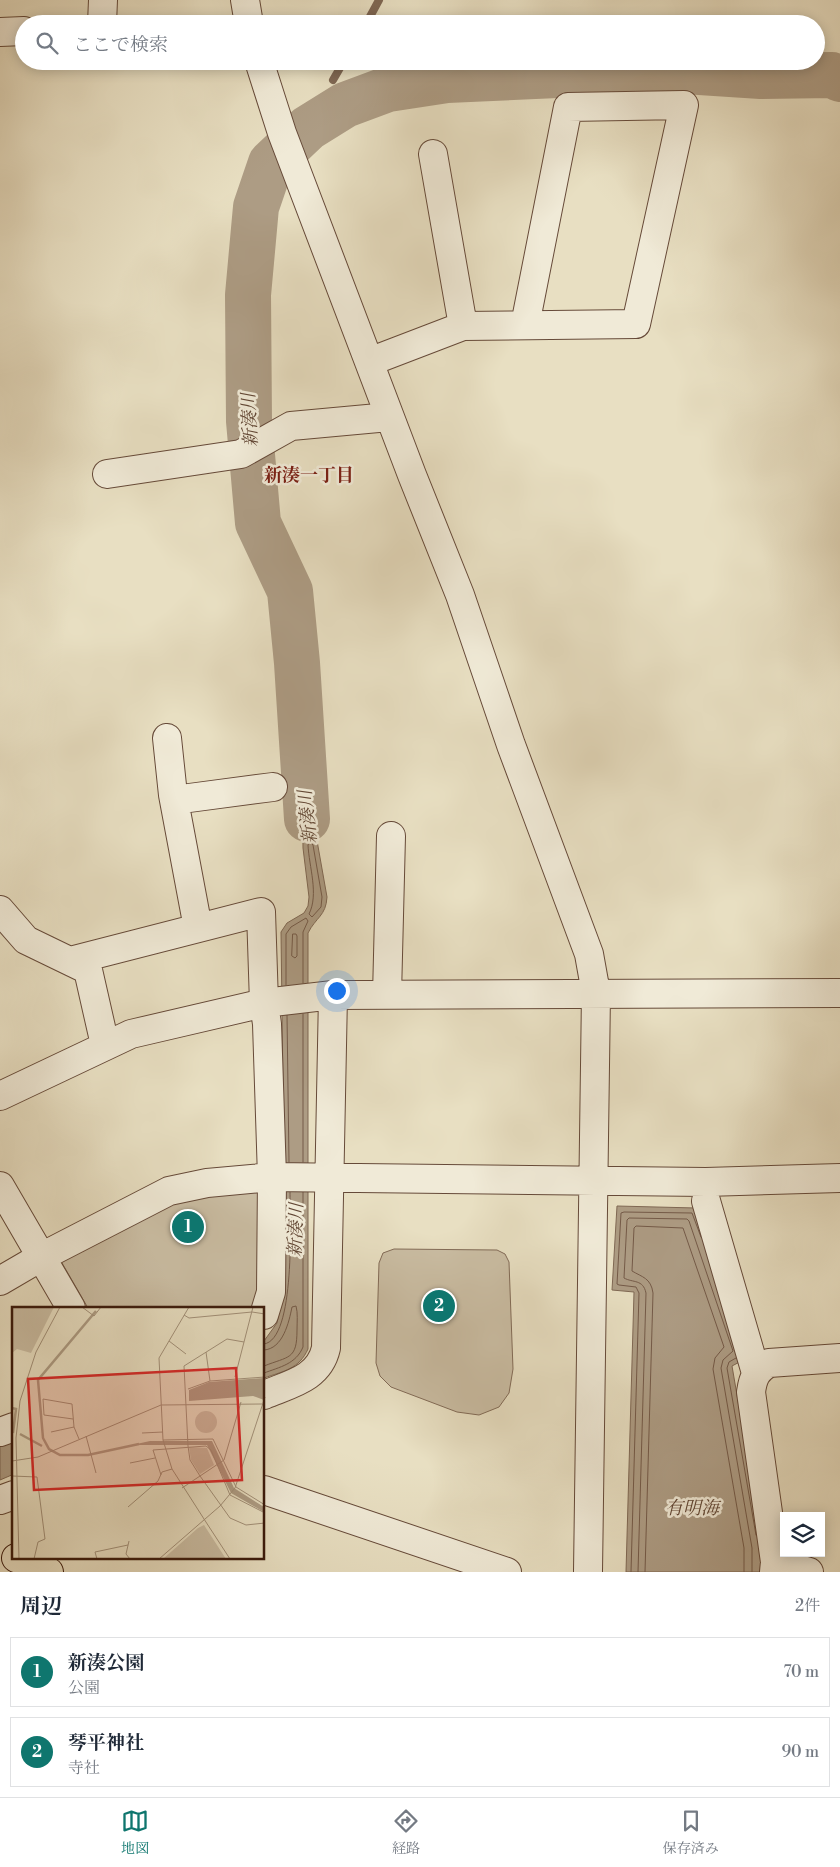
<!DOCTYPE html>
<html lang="ja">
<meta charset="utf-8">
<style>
:root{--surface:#fff;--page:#f2f2f3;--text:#1f2937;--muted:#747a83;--line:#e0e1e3;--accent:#0f766e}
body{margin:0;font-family:"Libre Bodoni","Noto Serif JP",serif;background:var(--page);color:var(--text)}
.controls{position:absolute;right:15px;bottom:15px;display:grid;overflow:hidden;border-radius:0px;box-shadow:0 2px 12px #0003}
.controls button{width:45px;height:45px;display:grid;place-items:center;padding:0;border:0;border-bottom:1px solid var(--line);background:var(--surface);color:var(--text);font:25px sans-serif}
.you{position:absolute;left:336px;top:990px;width:18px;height:18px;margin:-12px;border:4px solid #fff;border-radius:50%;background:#1a73e8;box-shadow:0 0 0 8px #1a73e833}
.badge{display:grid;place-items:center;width:32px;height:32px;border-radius:50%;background:var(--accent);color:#fff;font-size:16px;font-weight:700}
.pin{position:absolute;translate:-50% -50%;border:2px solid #fff;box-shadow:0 1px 5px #0006}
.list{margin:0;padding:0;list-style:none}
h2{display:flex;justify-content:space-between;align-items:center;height:65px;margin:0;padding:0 20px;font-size:21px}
h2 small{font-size:16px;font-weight:400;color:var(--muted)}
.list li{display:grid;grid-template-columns:32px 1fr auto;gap:15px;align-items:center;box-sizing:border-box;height:70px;margin:0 10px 10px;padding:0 10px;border:1px solid var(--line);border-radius:0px}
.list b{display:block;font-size:19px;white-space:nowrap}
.list p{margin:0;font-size:16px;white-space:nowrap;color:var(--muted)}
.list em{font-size:16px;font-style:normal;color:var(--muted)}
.icon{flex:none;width:28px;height:28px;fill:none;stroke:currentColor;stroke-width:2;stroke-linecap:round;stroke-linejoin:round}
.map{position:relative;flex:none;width:840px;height:1572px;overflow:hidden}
.search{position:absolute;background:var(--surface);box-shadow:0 2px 12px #0003;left:15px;right:15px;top:15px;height:55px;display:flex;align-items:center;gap:12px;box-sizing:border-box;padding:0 18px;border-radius:28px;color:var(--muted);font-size:19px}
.sheet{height:225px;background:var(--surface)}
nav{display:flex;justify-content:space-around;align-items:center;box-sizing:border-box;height:70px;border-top:1px solid var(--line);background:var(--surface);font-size:14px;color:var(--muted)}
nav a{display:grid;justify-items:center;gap:2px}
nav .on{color:var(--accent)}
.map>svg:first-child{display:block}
.green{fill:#cabda3;stroke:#826b57}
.water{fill:#ad9c84;stroke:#7f6854}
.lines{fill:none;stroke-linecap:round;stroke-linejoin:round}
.shore{stroke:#745a48;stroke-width:1}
.stream{stroke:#7f6854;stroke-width:8}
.river{stroke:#ad9c84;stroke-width:46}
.minor-casing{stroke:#664a39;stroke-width:30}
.highway-casing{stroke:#3a190b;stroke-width:30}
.minor{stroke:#f0ead7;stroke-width:28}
.highway{stroke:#e8dfc2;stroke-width:28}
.labels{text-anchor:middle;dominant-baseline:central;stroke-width:5;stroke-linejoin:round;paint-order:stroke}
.water-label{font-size:18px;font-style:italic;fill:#624735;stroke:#f0ead7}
.neighbourhood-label{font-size:18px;font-weight:bold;fill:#7a1f14;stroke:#f0ead7}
.inset-river{fill:none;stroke:#ad9c84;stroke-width:2.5}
.inset-road{fill:none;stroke:#a29079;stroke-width:1}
.view{fill:#d62828;fill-opacity:0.15;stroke:#d62828;stroke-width:2.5}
.inset-edge{fill:none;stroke:#3a190b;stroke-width:2.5}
</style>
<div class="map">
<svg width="840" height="1572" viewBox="0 0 840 1572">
<rect width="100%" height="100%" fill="#e8dfc2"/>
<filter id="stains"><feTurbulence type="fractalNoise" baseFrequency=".004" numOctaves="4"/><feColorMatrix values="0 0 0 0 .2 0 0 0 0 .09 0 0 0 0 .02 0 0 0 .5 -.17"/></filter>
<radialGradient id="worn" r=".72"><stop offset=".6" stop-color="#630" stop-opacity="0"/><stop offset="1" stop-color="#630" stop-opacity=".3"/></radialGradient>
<path class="green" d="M 265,1186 L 261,1286 L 256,1308 L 88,1308 L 58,1256 L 170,1198 Z
M 394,1249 L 497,1250 L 505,1254 L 509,1262 L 513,1369 L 509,1393 L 499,1407 L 479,1415 L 457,1412 L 391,1387 L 380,1376 L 376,1363 L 379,1263 L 383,1253 Z"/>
<path class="water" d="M 302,756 L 327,897 C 326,916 316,917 308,933 L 308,1349 C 299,1369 284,1371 264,1378 L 264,1341 L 277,1323 L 282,1299 L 285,1242 L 281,932 L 287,923 L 304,913 L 308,906 L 309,897 L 303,848 Z
M 617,1206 L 696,1208 L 747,1358 L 732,1366 L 763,1547 L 763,1572 L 626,1572 L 634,1292 L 612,1290 Z
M 14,1440 L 14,1474 L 0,1480 L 0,1444 Z"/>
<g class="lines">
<path class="shore" d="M 311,843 L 313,845 L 322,897 L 321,907 L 312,917 L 309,914 C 319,894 309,867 308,845 Z
M 293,934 L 296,934 L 297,936 L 297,956 L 295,958 L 292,956 Z
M 286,985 L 286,934 L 291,927 L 306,918 L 308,921 L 303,932 L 303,983
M 287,1015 L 289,1162
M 303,1162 L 303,1014
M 264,1344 C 296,1340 290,1217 290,1192
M 264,1350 C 283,1349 289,1322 292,1307 L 296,1306 C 298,1313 297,1322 297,1330 C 297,1360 289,1356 264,1366
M 736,1358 L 729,1362 L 727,1368 L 756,1535
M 264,1373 C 280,1367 296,1364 303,1347 L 303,1192
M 631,1572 L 639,1293 L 636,1287 L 619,1285 L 617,1284 L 621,1213 L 624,1212 L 692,1213 L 701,1237
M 638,1572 L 646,1293 C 643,1279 633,1283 624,1278 L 627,1220 L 629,1218 L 687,1219 L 689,1221 L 733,1351 L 723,1360 L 721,1368 L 752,1548 L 752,1572
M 645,1572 L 653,1293 C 651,1278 642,1277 632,1271 L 634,1228 L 636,1226 L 683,1228 L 724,1347 L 715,1358 L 713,1369 L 744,1548 L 744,1572"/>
<path class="stream" d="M 366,24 L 379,0
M 333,80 L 344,61
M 308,128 L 314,116"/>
<path class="river" d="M 307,819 L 297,663 L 290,591 L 258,523 L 249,421 L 248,295 L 256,207 L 271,163 L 308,128 L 345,105 L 388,89 L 447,80 L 669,70 L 761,76 L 832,75 L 840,79"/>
<g class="minor-casing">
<path id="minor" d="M 245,0 L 249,24
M 102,24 L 103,0
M 0,32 L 24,31
M 259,61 L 282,133 L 412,475 L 460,595 L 511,745 L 589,954 L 596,993 L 588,1572
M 463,326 L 636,324 L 684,105 L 568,107 L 525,325
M 369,362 L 463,326 L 433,154
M 107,474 L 241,454 L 291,426 L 389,417
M 167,738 L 173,795 L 198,928
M 174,800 L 273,787
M 0,910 L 26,940 L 88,970 L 105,1045
M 70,961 L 261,912 L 264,1003 L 267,1024 L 272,1177 L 271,1292 L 264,1315
M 387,995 L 391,836
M 0,1096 L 131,1034 L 264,1003 L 333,995 L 840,993
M 0,1186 L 71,1308
M 706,1201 L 756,1373
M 0,1281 L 41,1257 L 169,1191 L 207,1183 L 272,1177 L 706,1182 L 840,1178
M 264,1395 C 290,1384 319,1379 326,1348 L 333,995
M 0,1432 L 14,1427
M 264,1490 L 507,1572
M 0,1500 L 14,1495
M 775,1562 L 809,1572
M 774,1572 L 775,1562 L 751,1392 C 753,1378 756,1370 769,1363 L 840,1358"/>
</g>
<g class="highway-casing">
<path id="highway" d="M 16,1558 L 49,1572"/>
</g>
<use href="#minor" class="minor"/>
<use href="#highway" class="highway"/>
</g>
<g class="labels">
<g class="water-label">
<text transform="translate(250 420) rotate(-93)">新湊川</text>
<text transform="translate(308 817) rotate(-96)">新湊川</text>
<text transform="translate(296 1230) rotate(-88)">新湊川</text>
<text x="692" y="1508">有明海</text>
</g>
<g class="neighbourhood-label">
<text x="309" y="475">新湊一丁目</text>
</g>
</g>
<g transform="translate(12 1307)">
<rect width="252" height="252" fill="#e8dfc2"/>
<path d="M 0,0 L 42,0 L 19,46 L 5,42 L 0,46 ZM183 115a11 11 0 1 1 22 0a11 11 0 1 1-22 0ZM 177,140 L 195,141 L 202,158 L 188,167 L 179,153 ZM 192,218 L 214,252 L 151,252 L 186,221 Z" fill="#cabda3"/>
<path d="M 252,71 L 252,93 L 241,89 L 177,94 L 177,83 L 197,75 ZM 138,134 L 200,134 L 222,181 L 252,200 L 252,205 L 219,186 L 195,138 L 120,138 Z" fill="#ad9c84"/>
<path class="inset-river" d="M 84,4 L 26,73 L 31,131 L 37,142 L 48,148 L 76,148 L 127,137M 0,101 L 4,102 L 1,126M 8,127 L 30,139"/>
<path class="inset-road" d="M 70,0 L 82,9 L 89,0M 177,0 L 147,51 L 151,133 L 160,162 L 192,212M 172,8 L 177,11 L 240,5 L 253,7M 157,34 L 174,47M 232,35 L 215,32 L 172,59 L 176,139 L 178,153 L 188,169 L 218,211 L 234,218 L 253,216M 194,45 L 198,74 L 253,70M 223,70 L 241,0M 176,82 L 198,74M 61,112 L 32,108 L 31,92 L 60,97 L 62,120M 39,125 L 62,120 L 67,132M 130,126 L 151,125M 74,129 L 84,166M 151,133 L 201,132 L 224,180 L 253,198M 0,154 L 26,150 L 149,98 L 250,97M 118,156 L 143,151M 149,168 L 141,143 L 194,139 L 199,143 L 218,188 L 253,206M 0,169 L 25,170 L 33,232 L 26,235 L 22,252M 170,181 L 212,153 L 229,95M 116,200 L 146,174 L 150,165 L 160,162M 192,212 L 218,252M 117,234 L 114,247 L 118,252M 7,252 L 4,131 L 8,94 L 24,45 L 48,0M 85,252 L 83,245 L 116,238M 147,252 L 208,199 L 223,181 L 253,90"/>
<path class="view" d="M 224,61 L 230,173 L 22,183 L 16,72 Z"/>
<rect width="252" height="252" class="inset-edge"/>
</g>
<rect width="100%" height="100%" filter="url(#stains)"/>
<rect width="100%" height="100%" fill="url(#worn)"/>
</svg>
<div class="controls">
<button><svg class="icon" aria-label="layers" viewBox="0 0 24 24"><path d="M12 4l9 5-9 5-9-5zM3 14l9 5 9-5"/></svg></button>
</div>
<div class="you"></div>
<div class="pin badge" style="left:188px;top:1227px">1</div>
<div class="pin badge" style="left:439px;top:1306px">2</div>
<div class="search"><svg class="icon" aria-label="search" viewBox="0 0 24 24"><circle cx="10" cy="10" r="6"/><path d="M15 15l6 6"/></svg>ここで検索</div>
</div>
<section class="sheet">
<h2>周辺<small>2件</small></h2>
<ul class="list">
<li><span class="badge">1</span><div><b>新湊公園</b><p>公園</p></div><em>70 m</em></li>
<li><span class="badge">2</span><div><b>琴平神社</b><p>寺社</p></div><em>90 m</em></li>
</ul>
</section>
<nav>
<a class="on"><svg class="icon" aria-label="map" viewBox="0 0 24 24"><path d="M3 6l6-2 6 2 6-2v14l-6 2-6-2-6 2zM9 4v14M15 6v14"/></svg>地図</a>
<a><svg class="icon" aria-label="directions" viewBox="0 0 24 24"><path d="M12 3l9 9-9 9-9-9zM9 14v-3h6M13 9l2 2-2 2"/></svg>経路</a>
<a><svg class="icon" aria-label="saved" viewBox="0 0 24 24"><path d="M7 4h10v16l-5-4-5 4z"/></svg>保存済み</a>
</nav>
